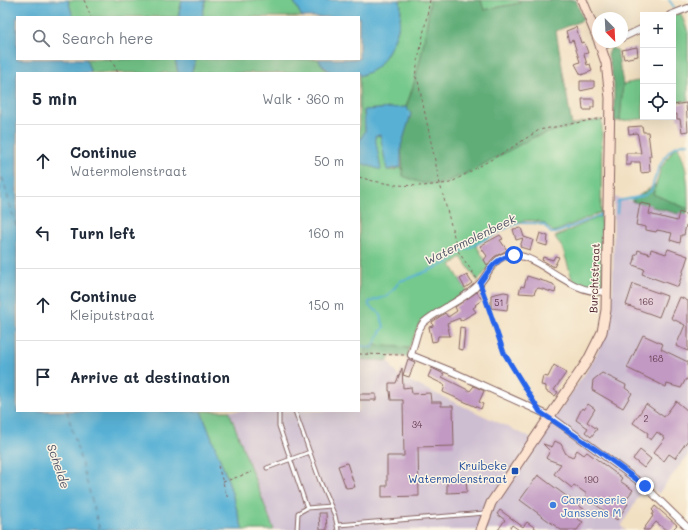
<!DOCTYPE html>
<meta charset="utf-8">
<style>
:root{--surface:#fff;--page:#f2f2f3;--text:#1f2937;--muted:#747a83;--line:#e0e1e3}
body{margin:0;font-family:Mali,sans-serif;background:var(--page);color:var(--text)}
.controls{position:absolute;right:12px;top:12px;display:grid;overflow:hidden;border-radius:0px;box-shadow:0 4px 16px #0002}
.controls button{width:36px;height:36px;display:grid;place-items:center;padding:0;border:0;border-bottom:1px solid var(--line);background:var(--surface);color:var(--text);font:20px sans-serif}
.compass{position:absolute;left:592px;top:12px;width:36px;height:36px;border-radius:50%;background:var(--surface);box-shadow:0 4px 16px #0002;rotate:156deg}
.stop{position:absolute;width:12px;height:12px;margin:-9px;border:3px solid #2563eb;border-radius:50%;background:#fff}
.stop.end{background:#2563eb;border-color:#fff;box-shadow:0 1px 4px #0008}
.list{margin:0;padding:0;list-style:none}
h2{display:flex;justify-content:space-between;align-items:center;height:52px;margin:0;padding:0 16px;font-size:17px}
h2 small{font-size:13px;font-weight:400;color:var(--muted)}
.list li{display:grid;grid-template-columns:26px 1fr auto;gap:12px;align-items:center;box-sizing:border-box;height:72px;padding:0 16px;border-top:1px solid var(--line)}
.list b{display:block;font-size:15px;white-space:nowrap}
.list p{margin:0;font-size:13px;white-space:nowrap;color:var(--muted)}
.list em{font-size:13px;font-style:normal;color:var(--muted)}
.icon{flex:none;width:22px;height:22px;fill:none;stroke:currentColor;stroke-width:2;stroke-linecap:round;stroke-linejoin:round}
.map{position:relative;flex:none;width:688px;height:530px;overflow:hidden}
.search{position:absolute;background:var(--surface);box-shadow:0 4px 16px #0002;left:16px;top:16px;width:344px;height:44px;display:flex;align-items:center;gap:10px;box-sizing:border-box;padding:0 14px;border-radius:0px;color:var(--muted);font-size:15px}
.panel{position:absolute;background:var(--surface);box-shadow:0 4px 16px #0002;left:16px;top:72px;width:344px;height:340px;border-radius:0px}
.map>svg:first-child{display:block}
.industrial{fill:#cebed1}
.green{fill:#76c98c;stroke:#60745c}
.forest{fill:#60ad78;stroke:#556652}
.water{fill:#58b1d5;stroke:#516880}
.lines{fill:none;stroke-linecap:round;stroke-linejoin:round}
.stream{stroke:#58b1d5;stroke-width:2}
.ferry{stroke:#4f5266;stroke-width:1;stroke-dasharray:5 4;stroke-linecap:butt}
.building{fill:#c199c3}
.lane-casing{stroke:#856360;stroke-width:5}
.street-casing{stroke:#856360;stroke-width:8}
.secondary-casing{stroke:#856360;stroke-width:11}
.path{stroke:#856360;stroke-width:1;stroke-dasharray:3 3;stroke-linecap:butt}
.lane{stroke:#fff;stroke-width:3}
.street{stroke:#fff;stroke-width:6}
.secondary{stroke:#fde4d1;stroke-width:9}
.route{stroke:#2563eb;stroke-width:5}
.transit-dot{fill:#1a4fb4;stroke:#fcf5e5;stroke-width:1.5}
.shop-dot{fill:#3f7fe0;stroke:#fcf5e5;stroke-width:1.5}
.labels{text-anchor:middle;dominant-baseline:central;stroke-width:3;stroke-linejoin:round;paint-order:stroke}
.number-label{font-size:9px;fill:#683e51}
.street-label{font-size:11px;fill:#4a1f2b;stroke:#fcf5e5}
.transit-label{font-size:11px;fill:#164399;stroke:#fcf5e5;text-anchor:end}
.shop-label{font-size:11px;fill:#366cbe;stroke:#fcf5e5;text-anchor:start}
.water-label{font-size:12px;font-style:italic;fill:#4f5266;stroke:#fcf5e5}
</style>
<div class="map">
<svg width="688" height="530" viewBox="0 0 688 530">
<rect width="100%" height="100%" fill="#fcf5e5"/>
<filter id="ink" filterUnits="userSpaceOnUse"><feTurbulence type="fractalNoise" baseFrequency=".025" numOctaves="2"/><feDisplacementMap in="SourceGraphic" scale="8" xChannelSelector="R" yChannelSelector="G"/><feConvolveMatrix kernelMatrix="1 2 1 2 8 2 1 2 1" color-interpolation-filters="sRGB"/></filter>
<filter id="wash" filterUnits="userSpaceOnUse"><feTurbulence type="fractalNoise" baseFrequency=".012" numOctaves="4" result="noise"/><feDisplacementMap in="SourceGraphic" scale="16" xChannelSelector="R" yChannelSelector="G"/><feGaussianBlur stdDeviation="0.9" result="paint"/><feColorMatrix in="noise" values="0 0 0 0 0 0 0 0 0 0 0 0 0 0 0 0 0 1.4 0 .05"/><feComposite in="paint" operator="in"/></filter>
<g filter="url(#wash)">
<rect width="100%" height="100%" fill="#f2e0c2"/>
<path class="industrial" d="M 614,197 L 631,201 L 688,217 L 688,455 L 658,494 L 647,483 L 621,526 L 625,530 L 274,530 L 229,411 L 359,411 L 359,359 L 388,361 L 398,376 L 538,441 L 591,365 L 608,330 L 613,290 Z"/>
<path class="green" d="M 68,0 L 182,0 L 178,17 L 73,17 Z
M 206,0 L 293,0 L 302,17 L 202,17 Z
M 400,0 L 430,0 C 425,40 420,69 406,107 L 364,110 L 365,131 L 359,142 L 359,76 C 367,73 375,70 380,64 C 393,47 404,21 400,0 Z
M 481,0 L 519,0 L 520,3 L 483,10 Z
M 680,12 L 688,32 L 688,101 L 673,102 L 673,16 Z
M 86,59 L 175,59 L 178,73 L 91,73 Z
M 196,59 L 318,59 L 325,69 L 331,73 L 191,73 Z
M 643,80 L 643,117 L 660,117 L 620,121 L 623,84 Z
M 602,120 L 601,212 L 601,216 L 602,289 L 595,289 L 573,282 L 563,249 L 555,237 L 600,216 L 601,212 L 554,232 C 550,230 549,227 545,224 C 522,212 493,233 476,245 L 489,267 L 478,281 L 461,257 L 451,265 L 467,291 L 425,317 L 418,326 L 409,348 L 377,345 L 366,348 L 364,360 L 359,359 L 359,161 L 361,163 L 375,136 L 380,135 L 388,170 L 394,170 L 401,167 L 404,176 L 440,184 L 465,174 L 534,137 L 583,122 Z
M 675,147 L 678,147 C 688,167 688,187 688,209 L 653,194 L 661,168 Z
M 201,411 L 229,411 L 274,530 L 243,530 L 228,480 Z"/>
<path class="forest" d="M 430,0 L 481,0 L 484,10 L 520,3 L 519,0 L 576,0 L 583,20 L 556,31 L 572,126 L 534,137 L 465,174 L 440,184 L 421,183 L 403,176 L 401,146 L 411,114 L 406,107 C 420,69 425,40 430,0 Z
M 611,48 L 617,50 L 623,84 L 620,121 L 614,121 L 614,84 L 608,55 Z
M 656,184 L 653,194 L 688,209 L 686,216 L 631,201 Z
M 377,345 L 409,348 L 408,357 L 390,356 L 388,361 L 364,360 L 365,348 Z"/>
<path class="water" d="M 0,0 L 68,0 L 73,17 L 17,17 L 17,59 L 86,59 L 91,73 L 17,73 L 17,411 L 201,411 L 228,480 L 243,530 L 0,530 Z
M 182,0 L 206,0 L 202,17 L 178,17 Z
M 293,0 L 400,0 C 404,21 393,47 380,64 C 375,70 367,73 359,76 L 359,73 C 340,73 329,77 318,59 L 359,59 L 359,17 L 302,17 Z
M 175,59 L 196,59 L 191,73 L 178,73 Z
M 406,107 L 411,114 L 401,146 L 401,167 L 387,170 L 380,135 L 375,136 L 381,170 L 361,163 L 359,161 L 359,142 L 365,131 L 364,110 Z"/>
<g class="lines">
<path class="stream" d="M 669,0 L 674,7
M 617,213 L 618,201 L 643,196 L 651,191 C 655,176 662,154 676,146 C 679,145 684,144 688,143
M 359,345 L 372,348 C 377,341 378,334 384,327 L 380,313 L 369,306 L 369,302 L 388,296 L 400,281 L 413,277 L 449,262 L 462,250 L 469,248 L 508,227 L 519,223 L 534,223 L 544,225 L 551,233 L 556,233 L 603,214"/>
<path class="ferry" d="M 0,169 L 17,230
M 67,411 L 100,530"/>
</g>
<g id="blocks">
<path class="building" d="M 576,27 L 581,43 L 584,42 L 588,53 L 584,54 L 587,65 L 590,64 L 592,71 L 581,75 L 575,64 L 580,62 L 573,40 L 569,42 L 566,31 Z
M 637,47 L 638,56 L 624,59 L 622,50 Z
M 580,81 L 594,81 L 594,88 L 580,91 Z
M 582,99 L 594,99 L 594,107 L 591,107 L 591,110 L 583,110 Z
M 686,103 L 688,131 L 682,132 L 680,119 L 677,119 L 677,114 L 673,115 L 673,105 Z
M 642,126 L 643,132 L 648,132 L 651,156 L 649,156 L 650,172 L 641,173 L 640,162 L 631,162 L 631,165 L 626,165 L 626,153 L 641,153 L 638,136 L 637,133 L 629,134 L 628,127 Z
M 640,203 L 651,205 L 649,214 L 677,221 L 679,212 L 688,215 L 688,225 L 686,225 L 684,235 L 681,235 L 680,243 L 670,240 L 672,233 L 657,230 L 656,232 L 646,230 L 646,227 L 636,225 Z
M 521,228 L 524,237 L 533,240 L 530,250 L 520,247 L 523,238 L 516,240 L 513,229 Z
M 540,233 L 548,236 L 547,246 L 537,243 Z
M 500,235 L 503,239 L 500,240 L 507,250 L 494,257 L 487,265 L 484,260 L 487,256 L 480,246 Z
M 651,249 L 666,254 L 668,249 L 688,256 L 678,287 L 642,274 L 644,269 L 633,265 L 635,259 L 634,256 L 637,254 L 638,250 L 650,254 Z
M 555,256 L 559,257 L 554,267 L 542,260 L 543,257 L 553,260 Z
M 467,275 L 472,283 L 465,288 L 460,279 Z
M 527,276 L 553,284 L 556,288 L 555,293 L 539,288 L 536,289 L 534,294 L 519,293 L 521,286 L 524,287 Z
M 633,284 L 667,296 L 659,317 L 626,305 Z
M 477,292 L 482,300 L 475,305 L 476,306 L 473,308 L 476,312 L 460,321 L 460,318 L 447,323 L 450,336 L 438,336 L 437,341 L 432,342 L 429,327 L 433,326 L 432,322 L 445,313 L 448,317 L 457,311 L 455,307 Z
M 504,292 L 509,293 L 507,310 L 491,308 L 491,295 Z
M 680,297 L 688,301 L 688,351 L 676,346 L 685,325 L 671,318 Z
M 460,327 L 465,328 L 463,350 L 458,349 Z
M 643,335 L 663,344 L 661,349 L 688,362 L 688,380 L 686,379 L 681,388 L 667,384 L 666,387 L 627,368 Z
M 408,359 L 415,362 L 409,377 L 403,375 Z
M 554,365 L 566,373 L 554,390 L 558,392 L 555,396 L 546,391 L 546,386 L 541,385 L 543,376 L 548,377 Z
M 402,368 L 403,388 L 411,387 L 412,394 L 430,393 L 431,402 L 441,402 L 441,406 L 453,406 L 454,446 L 418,447 L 419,496 L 382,497 L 382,486 L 387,486 L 387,456 L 404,456 L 403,400 L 391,400 L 390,391 L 389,391 L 389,383 L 396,383 Z
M 432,368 L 444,374 L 442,377 L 470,391 L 474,386 L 484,391 L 479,402 L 483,404 L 481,409 L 443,392 L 445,385 L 428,377 Z
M 602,373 L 626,385 L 625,388 L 632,393 L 623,408 L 592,390 L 593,380 Z
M 359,394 L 376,394 L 376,400 L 359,400 Z
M 676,401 L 688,411 L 688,440 L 675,458 L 669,454 L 664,461 L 653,453 L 665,438 L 657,432 L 651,440 L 647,437 L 648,433 L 633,423 L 646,404 L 664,417 Z
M 588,404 L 595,409 L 587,422 L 597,429 L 591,437 L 585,432 L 588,428 L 576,420 L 582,408 L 584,410 Z
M 555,441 L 561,444 L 566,454 L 573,457 L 577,450 L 584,455 L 587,452 L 622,478 L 620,481 L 633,490 L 624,502 L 628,504 L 617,520 L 585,497 L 587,494 L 574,485 L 572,488 L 554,474 L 561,464 L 547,459 L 546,458 L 550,451 L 543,444 L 552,447 Z
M 640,450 L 651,459 L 644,468 L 633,459 Z
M 347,463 L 355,487 L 346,488 L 338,466 Z
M 538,475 L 585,510 L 578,519 L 583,522 L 577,530 L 561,530 L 520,500 Z
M 466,476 L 467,492 L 447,493 L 447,477 Z
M 655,506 L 677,525 L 672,530 L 666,530 L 656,522 L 649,530 L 643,530 L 653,516 L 652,515 L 654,512 L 652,510 Z
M 500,510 L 523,527 L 527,522 L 538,530 L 519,530 L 512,525 L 509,530 L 498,530 L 505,520 L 497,514 Z
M 319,513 L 326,513 L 327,530 L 320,530 Z"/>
</g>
</g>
<g filter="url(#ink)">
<use href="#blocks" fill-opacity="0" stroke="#856360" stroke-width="1"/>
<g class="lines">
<g class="lane-casing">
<path id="lane" d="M 279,411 L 279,426 L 307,508 L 331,506
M 295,411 L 320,481 L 335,516 L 338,530
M 267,468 L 310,452
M 338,525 L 485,513
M 297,530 L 298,513 L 307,508"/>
</g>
<g class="street-casing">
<path id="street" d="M 670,15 L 688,8
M 622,38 L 643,28
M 601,47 L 613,42
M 606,291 C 568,297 535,247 505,256 C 493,260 488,274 480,283 C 465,300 440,308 423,323 L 418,331 L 411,355 L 453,372 L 550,416 L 645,486 L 688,528"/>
</g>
<g class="secondary-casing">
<path id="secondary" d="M 582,0 L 598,39
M 481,530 L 491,503 L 588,360 L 602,332 L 606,310 L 610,98 L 606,63 L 599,42"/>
</g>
<path class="path" d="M 84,0 L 91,17
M 430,0 L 415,76 L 418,81 L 440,184 L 458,251 L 477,279
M 111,59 L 118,73
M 359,177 L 373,181 L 396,185 L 423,186 L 450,183 L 508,150 L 539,130 L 602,118
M 482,290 L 504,353 L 534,401
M 359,354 L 404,355
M 218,466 L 228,499
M 223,482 L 252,472"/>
<use href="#lane" class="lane"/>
<use href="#street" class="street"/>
<use href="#secondary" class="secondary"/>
</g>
</g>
<g class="lines" filter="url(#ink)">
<path class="route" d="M 514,255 C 496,257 490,269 480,283 L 504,353 L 540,412 L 600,452 L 645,486"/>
</g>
<rect class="transit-dot" x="511" y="467" width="8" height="8" rx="2"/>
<circle class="shop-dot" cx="553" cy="505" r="4"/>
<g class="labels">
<g class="number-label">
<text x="646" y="301">166</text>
<text x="499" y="302">51</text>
<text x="656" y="358">168</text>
<text x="646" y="418">2</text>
<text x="417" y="424">34</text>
<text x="591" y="479">190</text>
</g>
<g class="street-label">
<text transform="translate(594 278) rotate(-88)">Burchtstraat</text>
</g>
<g class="transit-label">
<text x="507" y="465">Kruibeke<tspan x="507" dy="13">Watermolenstraat</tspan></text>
</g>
<g class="shop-label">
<text x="561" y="499">Carrosserie<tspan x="561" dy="13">Janssens M</tspan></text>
</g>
<g class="water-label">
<text transform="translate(470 239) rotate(-26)">Watermolenbeek</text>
<text transform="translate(59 466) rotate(71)">Schelde</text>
</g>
</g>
</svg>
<div class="controls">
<button>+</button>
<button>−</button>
<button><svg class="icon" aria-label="locate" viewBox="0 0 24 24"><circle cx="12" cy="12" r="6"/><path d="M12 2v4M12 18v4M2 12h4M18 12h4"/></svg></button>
</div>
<svg class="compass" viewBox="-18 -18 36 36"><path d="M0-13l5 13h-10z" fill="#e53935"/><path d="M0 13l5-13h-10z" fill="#747a83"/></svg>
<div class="stop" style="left:514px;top:255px"></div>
<div class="stop end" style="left:645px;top:486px"></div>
<div class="search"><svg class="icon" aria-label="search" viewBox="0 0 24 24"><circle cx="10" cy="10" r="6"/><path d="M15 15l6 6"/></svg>Search here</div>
<section class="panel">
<h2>5 min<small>Walk · 360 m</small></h2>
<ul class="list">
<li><svg class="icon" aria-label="ahead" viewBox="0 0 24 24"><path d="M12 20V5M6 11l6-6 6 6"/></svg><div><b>Continue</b><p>Watermolenstraat</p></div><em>50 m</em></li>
<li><svg class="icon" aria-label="left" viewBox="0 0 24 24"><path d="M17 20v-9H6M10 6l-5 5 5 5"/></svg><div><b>Turn left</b></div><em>160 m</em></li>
<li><svg class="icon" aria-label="ahead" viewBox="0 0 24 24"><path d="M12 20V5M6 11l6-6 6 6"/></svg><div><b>Continue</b><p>Kleiputstraat</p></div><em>150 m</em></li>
<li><svg class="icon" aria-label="arrive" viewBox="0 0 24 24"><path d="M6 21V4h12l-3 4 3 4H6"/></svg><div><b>Arrive at destination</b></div></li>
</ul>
</section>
</div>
